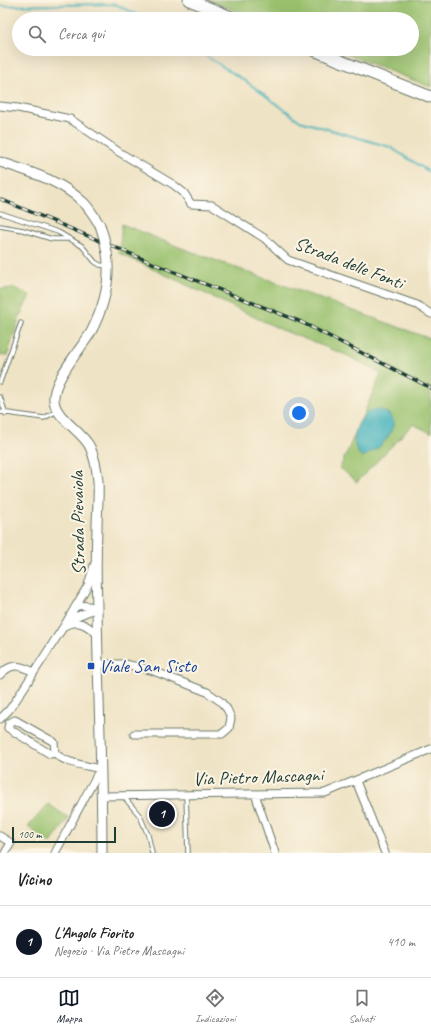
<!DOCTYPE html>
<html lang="it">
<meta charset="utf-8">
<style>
:root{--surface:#fff;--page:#f6f6f6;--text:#222;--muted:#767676;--line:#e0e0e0;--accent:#111827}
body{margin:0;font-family:Caveat,sans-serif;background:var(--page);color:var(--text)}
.scale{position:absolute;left:12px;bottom:10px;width:104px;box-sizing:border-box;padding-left:4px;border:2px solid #1f3d34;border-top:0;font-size:11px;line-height:14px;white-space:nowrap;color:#1f3d34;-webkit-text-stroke:3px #fcf5e5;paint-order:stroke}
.you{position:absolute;left:299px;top:413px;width:14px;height:14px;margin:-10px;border:3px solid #fff;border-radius:50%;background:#1a73e8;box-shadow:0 0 0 6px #1a73e833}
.badge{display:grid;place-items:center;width:26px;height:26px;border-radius:50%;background:var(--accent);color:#fff;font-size:13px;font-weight:700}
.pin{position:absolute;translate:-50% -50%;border:2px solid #fff;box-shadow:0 1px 4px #0006}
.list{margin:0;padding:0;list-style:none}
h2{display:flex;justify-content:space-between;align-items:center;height:52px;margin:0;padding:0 16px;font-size:17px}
h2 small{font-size:13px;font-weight:400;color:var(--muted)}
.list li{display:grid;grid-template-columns:26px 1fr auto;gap:12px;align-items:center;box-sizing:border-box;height:72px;padding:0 16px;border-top:1px solid var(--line)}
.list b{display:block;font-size:15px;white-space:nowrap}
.list p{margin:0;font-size:13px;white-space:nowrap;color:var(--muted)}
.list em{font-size:13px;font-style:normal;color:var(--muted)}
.icon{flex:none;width:22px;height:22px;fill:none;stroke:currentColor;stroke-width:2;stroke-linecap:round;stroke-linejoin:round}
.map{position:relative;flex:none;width:431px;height:853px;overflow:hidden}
.search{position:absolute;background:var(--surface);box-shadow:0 4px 16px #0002;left:12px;right:12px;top:12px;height:44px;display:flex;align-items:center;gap:10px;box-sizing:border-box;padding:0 14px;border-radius:22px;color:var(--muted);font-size:15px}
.sheet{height:124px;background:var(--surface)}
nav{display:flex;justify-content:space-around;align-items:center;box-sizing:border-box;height:56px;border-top:1px solid var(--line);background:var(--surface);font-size:11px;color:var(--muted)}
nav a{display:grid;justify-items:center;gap:2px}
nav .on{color:var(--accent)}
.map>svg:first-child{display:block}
.green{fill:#99c16d;stroke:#5c7f50}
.water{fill:#41b1bb;stroke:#307778}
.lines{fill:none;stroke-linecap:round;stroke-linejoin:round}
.stream{stroke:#41b1bb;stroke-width:2}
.service-casing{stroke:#687767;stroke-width:5.5}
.minor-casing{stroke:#687767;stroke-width:9}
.tertiary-casing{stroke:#687767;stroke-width:11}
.primary-casing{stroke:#687767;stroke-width:13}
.service{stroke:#fff;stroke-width:3.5}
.minor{stroke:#fff;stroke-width:7}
.tertiary{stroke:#fff;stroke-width:9}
.primary{stroke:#fff;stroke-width:11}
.rail-casing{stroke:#1f3d34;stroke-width:3.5}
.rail{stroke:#fcf5e5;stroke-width:2;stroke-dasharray:6;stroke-linecap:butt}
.tertiary-bridge-casing{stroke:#687767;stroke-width:11;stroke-linecap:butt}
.tertiary-bridge{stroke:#fff;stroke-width:9}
.transit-dot{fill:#1a4fb4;stroke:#fcf5e5;stroke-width:1.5}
.labels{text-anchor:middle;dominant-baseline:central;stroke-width:4;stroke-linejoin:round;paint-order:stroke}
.street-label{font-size:19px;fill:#1f3d34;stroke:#fcf5e5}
.transit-label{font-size:19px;fill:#164399;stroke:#fcf5e5;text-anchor:start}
</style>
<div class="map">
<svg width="431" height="853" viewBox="0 0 431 853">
<rect width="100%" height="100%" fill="#fcf5e5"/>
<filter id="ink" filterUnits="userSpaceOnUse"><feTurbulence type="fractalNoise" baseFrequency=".025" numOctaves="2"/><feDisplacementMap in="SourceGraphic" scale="8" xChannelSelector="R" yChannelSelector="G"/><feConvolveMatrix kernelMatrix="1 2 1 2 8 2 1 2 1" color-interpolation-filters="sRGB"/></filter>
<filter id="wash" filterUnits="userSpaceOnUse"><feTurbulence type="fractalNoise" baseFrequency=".012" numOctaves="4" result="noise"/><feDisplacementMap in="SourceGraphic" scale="16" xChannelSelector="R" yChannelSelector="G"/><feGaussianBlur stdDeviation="0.9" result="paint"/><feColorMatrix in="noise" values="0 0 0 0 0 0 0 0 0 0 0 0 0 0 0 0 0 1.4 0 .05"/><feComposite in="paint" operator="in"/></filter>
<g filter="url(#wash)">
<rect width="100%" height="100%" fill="#efe3c5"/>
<path class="green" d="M 208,0 L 431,0 L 431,87 L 333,49 L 412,49 L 412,19 L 257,19 Z
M 122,224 L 179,247 L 431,339 L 431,433 L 413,424 L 357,482 L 340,468 L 381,374 L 348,356 L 282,330 L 119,253 Z
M 14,288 L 30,295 L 20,316 L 7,356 L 0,355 L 0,289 Z
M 48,804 L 69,818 L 50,844 L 28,827 Z"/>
<path class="water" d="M 379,409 L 389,414 L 394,422 C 390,440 378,450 362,457 C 348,445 355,420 370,411 C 373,410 377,410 379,409 Z"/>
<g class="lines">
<path class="stream" d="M 0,6 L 115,4 L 146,19
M 195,49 L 247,82 L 300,121 L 390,147 L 431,173"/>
</g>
</g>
<g filter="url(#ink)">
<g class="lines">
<g class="service-casing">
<path id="service" d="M 0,213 L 58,232 L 82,246 L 95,262 L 100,265 L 108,266
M 0,226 L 23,230 L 52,239 L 68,239
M 0,382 L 21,323
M 0,397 L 6,414
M 0,412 L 44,418 L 57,411
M 186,795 L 188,853
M 124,797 L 140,816 L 148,835 L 152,853"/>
</g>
<g class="minor-casing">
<path id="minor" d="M 0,106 L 18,108 L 70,119 L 119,152 L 174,185 L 184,193 L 191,204 L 212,205 L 264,238 L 288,260 L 417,305 L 431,314
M 75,607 C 83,604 89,605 97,608
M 71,623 L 75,617 L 97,608
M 64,626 C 78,619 86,624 97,634
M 98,664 L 125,664 L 151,670 L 207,692 L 220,701 L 227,709 L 231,718 L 229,728 L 222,734 L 134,734
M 0,675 C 12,662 19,665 34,672
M 0,719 L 9,710 L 16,700 L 64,626 L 88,585 L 94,565
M 55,753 L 50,754 L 8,728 L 9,723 L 15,720 L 54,742 L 55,753 C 66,764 85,765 100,769 L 55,853
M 356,781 L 385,853
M 255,794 L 275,853
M 102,796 L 325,793 L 431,749
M 0,836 L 11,843 L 5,853"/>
</g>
<g class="tertiary-casing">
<path id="tertiary" d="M 0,162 C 30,172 60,180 83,202 C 90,208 94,217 100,225
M 102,853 C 102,771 98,689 97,607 C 96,581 96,554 97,528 C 97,513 99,496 98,481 C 97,470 94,456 90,447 C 82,431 55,418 54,400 C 52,381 81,349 91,332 C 104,307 111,280 107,253"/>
</g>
<g class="primary-casing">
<path id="primary" d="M 189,0 L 236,19
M 311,49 L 431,97"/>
</g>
<use href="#service" class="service"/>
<use href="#minor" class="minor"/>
<use href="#tertiary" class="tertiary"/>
<use href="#primary" class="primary"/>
<g class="rail-casing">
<path id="rail" d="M 0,199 L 162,267 L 301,322 L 431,388"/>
</g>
<use href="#rail" class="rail"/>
<g class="tertiary-bridge-casing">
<path id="tertiary-bridge" d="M 100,225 L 104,238 L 107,253"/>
</g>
<use href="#tertiary-bridge" class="tertiary-bridge"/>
</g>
</g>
<rect class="transit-dot" x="87" y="662" width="8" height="8" rx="2"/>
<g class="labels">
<g class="street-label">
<text transform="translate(349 263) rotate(21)">Strada delle Fonti</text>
<text transform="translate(78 523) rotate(-91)">Strada Pievaiola</text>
<text transform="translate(258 777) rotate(-2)">Via Pietro Mascagni</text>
</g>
<g class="transit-label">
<text x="99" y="666">Viale San Sisto</text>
</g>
</g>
</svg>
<div class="scale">100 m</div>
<div class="you"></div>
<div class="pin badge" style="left:162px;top:814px">1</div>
<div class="search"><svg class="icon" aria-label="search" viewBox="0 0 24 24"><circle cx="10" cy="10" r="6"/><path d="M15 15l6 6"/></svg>Cerca qui</div>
</div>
<section class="sheet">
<h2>Vicino<small></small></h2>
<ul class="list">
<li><span class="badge">1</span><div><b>L'Angolo Fiorito</b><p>Negozio · Via Pietro Mascagni</p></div><em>410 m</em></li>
</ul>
</section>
<nav>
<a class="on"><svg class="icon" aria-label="map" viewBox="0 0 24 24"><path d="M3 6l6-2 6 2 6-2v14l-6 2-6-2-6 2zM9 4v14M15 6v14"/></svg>Mappa</a>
<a><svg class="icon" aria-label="directions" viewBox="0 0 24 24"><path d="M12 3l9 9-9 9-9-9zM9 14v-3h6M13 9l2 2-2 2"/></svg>Indicazioni</a>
<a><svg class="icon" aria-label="saved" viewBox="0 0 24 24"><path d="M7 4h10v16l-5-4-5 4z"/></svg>Salvati</a>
</nav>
